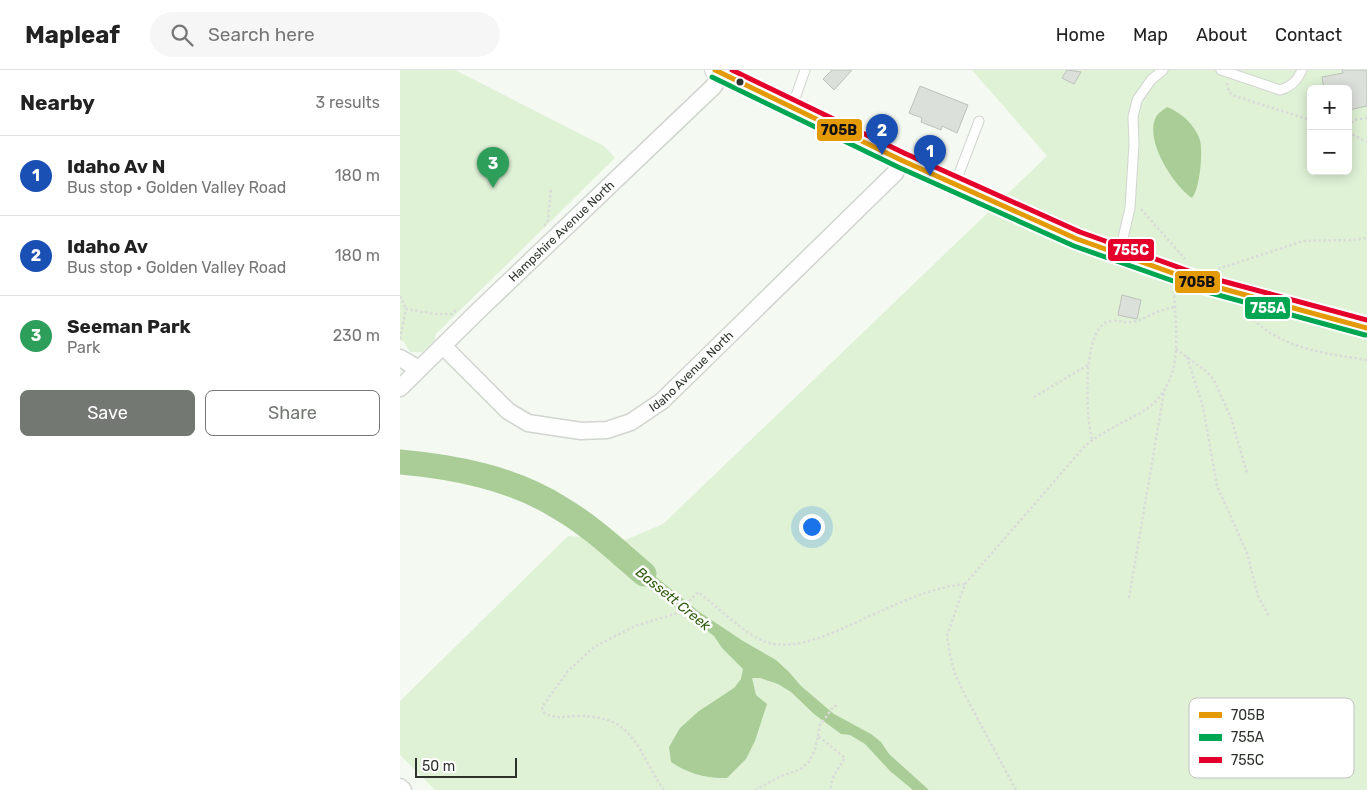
<!DOCTYPE html>
<meta charset="utf-8">
<style>
:root{--surface:#fff;--page:#f6f6f6;--text:#222;--muted:#767676;--line:#e0e0e0;--accent:#737872}
body{margin:0;font-family:Rubik,sans-serif;background:var(--page);color:var(--text)}
.controls{position:absolute;right:15px;top:15px;display:grid;overflow:hidden;border-radius:8px;box-shadow:0 2px 12px #0003}
.controls button{width:45px;height:45px;display:grid;place-items:center;padding:0;border:0;border-bottom:1px solid var(--line);background:var(--surface);color:var(--text);font:25px sans-serif}
.scale{position:absolute;left:15px;bottom:12px;width:102px;box-sizing:border-box;padding-left:5px;border:2px solid #2e322d;border-top:0;font-size:14px;line-height:18px;white-space:nowrap;color:#2e322d;-webkit-text-stroke:4px #fff;paint-order:stroke}
.you{position:absolute;left:411px;top:456px;width:18px;height:18px;margin:-12px;border:4px solid #fff;border-radius:50%;background:#1a73e8;box-shadow:0 0 0 8px #1a73e833}
.badge{display:grid;place-items:center;width:32px;height:32px;border-radius:50%;background:var(--accent);color:#fff;font-size:16px;font-weight:700}
.pin{position:absolute;translate:-50% -41px;filter:drop-shadow(0 1px 2px #0008)}
.pin::after{content:'';position:absolute;top:26px;width:18px;height:15px;background:inherit;clip-path:polygon(0 0,100% 0,50% 100%)}
.list{margin:0;padding:0;list-style:none}
h2{display:flex;justify-content:space-between;align-items:center;height:65px;margin:0;padding:0 20px;font-size:21px}
h2 small{font-size:16px;font-weight:400;color:var(--muted)}
.list li{display:grid;grid-template-columns:32px 1fr auto;gap:15px;align-items:center;box-sizing:border-box;height:80px;padding:0 20px;border-top:1px solid var(--line)}
.list b{display:block;font-size:19px;white-space:nowrap}
.list p{margin:0;font-size:16px;white-space:nowrap;color:var(--muted)}
.list em{font-size:16px;font-style:normal;color:var(--muted)}
.actions{display:flex;gap:10px;padding:15px 20px}
.actions a{flex:1;padding:11px 0;border:1px solid var(--accent);border-radius:8px;text-align:center;font-size:18px;color:var(--accent)}
.actions .main{background:var(--accent);color:#fff}
.icon{flex:none;width:28px;height:28px;fill:none;stroke:currentColor;stroke-width:2;stroke-linecap:round;stroke-linejoin:round}
.map{position:relative;flex:none;width:967px;height:720px;overflow:hidden}
header{display:flex;align-items:center;gap:30px;box-sizing:border-box;height:70px;padding:0 25px;background:var(--surface);border-bottom:1px solid var(--line)}
header strong{font-size:24px}
nav{display:flex;gap:28px;margin-inline-start:auto;font-size:18px}
.search{width:350px;height:45px;background:var(--page);display:flex;align-items:center;gap:12px;box-sizing:border-box;padding:0 18px;border-radius:28px;color:var(--muted);font-size:19px}
main{display:flex}
aside{flex:1;background:var(--surface)}
.map>svg:first-child{display:block}
.green{fill:#dff2d6;fill-rule:evenodd}
.water{fill:#aacd98}
.lines{fill:none;stroke-linecap:round;stroke-linejoin:round}
.river{stroke:#aacd98;stroke-width:25}
.building{fill:#dce0db;stroke:#bdc1bb}
.service-casing{stroke:#d1d5cf;stroke-width:11}
.minor-casing{stroke:#d1d5cf;stroke-width:19}
.tertiary-casing{stroke:#d1d5cf;stroke-width:22}
.path{stroke:#d9dbd8;stroke-width:2.5;stroke-dasharray:2.5 2.5;stroke-linecap:butt}
.service{stroke:#fdfefd;stroke-width:9}
.minor{stroke:#fdfefd;stroke-width:16}
.tertiary{stroke:#fdfefd;stroke-width:20}
.bus-1-casing{stroke:#fff;stroke-width:9}
.bus-2-casing{stroke:#fff;stroke-width:9}
.bus-3-casing{stroke:#fff;stroke-width:9}
.bus-1{stroke:#e39a04;stroke-width:5}
.bus-2{stroke:#00a651;stroke-width:5}
.bus-3{stroke:#e4002b;stroke-width:5}
.bus-dot{fill:#2e322d;stroke:#fff;stroke-width:2}
.labels{text-anchor:middle;dominant-baseline:central;stroke-width:5;stroke-linejoin:round;paint-order:stroke}
.street-label{font-size:12px;fill:#2e322d;stroke:#fff}
.water-label{font-size:14px;font-style:italic;fill:#2e5b0e;stroke:#fff}
.key{fill:#fff;stroke:#c0c2c0;stroke-width:1}
.key-label{font-size:14px;fill:#2e322d}
.line-badge{stroke:#fff;stroke-width:2}
.badge-label{font-size:14px;text-anchor:middle;font-weight:bold;fill:#fff}
.pale-badge-label{font-size:14px;text-anchor:middle;font-weight:bold;fill:#111}
</style>
<header>
<strong>Mapleaf</strong>
<div class="search"><svg class="icon" aria-label="search" viewBox="0 0 24 24"><circle cx="10" cy="10" r="6"/><path d="M15 15l6 6"/></svg>Search here</div>
<nav><a>Home</a><a>Map</a><a>About</a><a>Contact</a></nav>
</header>
<main>
<aside>
<h2>Nearby<small>3 results</small></h2>
<ul class="list">
<li><span class="badge" style="background:#1a4fb4">1</span><div><b>Idaho Av N</b><p>Bus stop · Golden Valley Road</p></div><em>180 m</em></li>
<li><span class="badge" style="background:#1a4fb4">2</span><div><b>Idaho Av</b><p>Bus stop · Golden Valley Road</p></div><em>180 m</em></li>
<li><span class="badge" style="background:#2e9e5b">3</span><div><b>Seeman Park</b><p>Park</p></div><em>230 m</em></li>
</ul>
<div class="actions"><a class="main">Save</a><a>Share</a></div>
</aside>
<div class="map">
<svg width="967" height="720" viewBox="0 0 967 720">
<rect width="100%" height="100%" fill="#f4faf2"/>
<path class="green" d="M 0,0 L 55,0 L 204,76 L 215,88 L 36,264 L 34,271 L 22,282 L 10,282 L 4,272 L 0,270 Z
M 572,0 L 967,0 L 967,720 L 35,720 L 0,685 L 0,631 L 168,466 L 225,470 L 263,454 L 647,86 ZM 911,19 L 948,19 L 948,101 L 911,101 Z"/>
<path class="water" d="M 767,37 C 781,42 795,55 800,70 C 803,82 800,119 792,128 C 773,115 744,70 756,47 C 758,43 763,40 767,37 Z
M 227,476 L 250,502 L 298,541 L 343,571 L 376,590 L 389,602 L 401,616 L 434,644 L 471,664 L 481,672 L 489,684 L 529,720 L 513,720 L 490,701 L 465,674 L 450,665 L 441,664 L 414,644 L 391,622 L 378,614 L 360,608 L 352,608 L 356,625 L 367,634 L 355,671 L 346,689 L 327,708 C 308,709 286,703 271,692 L 269,677 L 280,658 L 299,641 L 334,618 L 341,609 L 343,599 L 322,578 L 314,566 L 246,516 L 214,485 Z"/>
<g class="lines">
<path class="river" d="M 0,392 C 55,397 113,408 160,438 C 191,456 217,481 244,504"/>
</g>
<path class="building" d="M 432,0 L 452,0 L 434,20 L 423,9 Z
M 667,0 L 681,2 L 674,14 L 662,8 Z
M 942,0 L 967,0 L 967,36 L 948,40 L 948,19 L 924,19 L 922,7 L 943,3 Z
M 520,16 L 568,35 L 557,63 L 542,56 L 541,60 L 521,52 L 522,48 L 509,43 Z
M 722,225 L 741,230 L 737,249 L 718,245 Z"/>
<g class="lines">
<g class="service-casing">
<path id="service" d="M 821,0 L 880,20 C 891,17 897,11 902,0
M 392,37 L 405,0
M 555,114 L 579,51
M 719,185 L 730,138 L 734,74 L 733,47 L 737,30 L 751,10 L 763,0"/>
</g>
<g class="minor-casing">
<g id="minor">
<path id="s1" d="M 43,276 L 108,341 L 128,353 L 181,361 L 207,360 L 231,352 L 262,331 L 495,103 L 501,90"/>
<path d="M 0,288 L 19,299"/>
<path id="s2" d="M 0,318 L 77,242 L 313,17 L 322,4"/>
<path d="M 0,717 L 3,720"/>
</g>
</g>
<g class="tertiary-casing">
<path id="tertiary" d="M 315,0 L 501,90 L 677,169 L 719,185 L 798,212 L 967,258"/>
</g>
<path class="path" d="M 827,13 L 829,22 L 834,26 L 911,50
M 948,62 L 953,50 L 967,48
M 948,62 L 967,72
M 741,139 L 785,189
M 144,156 L 148,150 L 151,118
M 818,199 L 903,171 L 951,170 L 967,168
M 0,226 L 6,239
M 849,242 L 848,244 C 880,279 923,283 967,290
M 0,269 L 6,239 L 35,244 L 52,244 L 58,238
M 776,279 L 807,302 L 814,310 L 831,348 L 847,403
M 787,287 L 803,337 L 817,416 L 847,483 L 858,526 L 869,546
M 634,327 L 688,295
M 692,369 C 686,347 682,267 705,253 C 713,248 722,253 731,252 C 742,251 750,244 760,241 C 765,239 770,238 775,237
M 729,528 L 764,322
M 418,666 L 420,655 L 434,636 L 439,636
M 264,720 C 237,682 236,646 180,646 C 166,646 155,650 143,642 L 142,637 L 168,601 L 194,577 L 235,556 L 278,543 L 298,522 C 319,537 343,564 366,572 C 400,584 450,554 481,541 C 507,529 536,517 565,514
M 355,720 L 381,706 L 399,700 L 409,692 L 415,679 L 418,666 L 445,688 L 434,705 L 430,720
M 616,720 L 566,627 L 555,604 L 550,585 L 547,566 L 565,514 L 684,377 C 701,362 721,354 740,343 C 786,316 776,267 774,222"/>
<use href="#service" class="service"/>
<use href="#minor" class="minor"/>
<use href="#tertiary" class="tertiary"/>
<g class="bus-1-casing">
<path id="bus-1" d="M 315,0 L 501,90 L 677,169 L 798,212 L 967,258"/>
</g>
<g class="bus-2-casing">
<path id="bus-2" d="M 312,7 L 498,97 L 674,176 L 796,219 L 965,265"/>
</g>
<g class="bus-3-casing">
<path id="bus-3" d="M 332,0 L 504,83 L 680,162 L 800,205 L 967,250"/>
</g>
<use href="#bus-1" class="bus-1"/>
<use href="#bus-2" class="bus-2"/>
<use href="#bus-3" class="bus-3"/>
</g>
<circle class="bus-dot" cx="340" cy="12" r="4.5"/>
<g class="labels">
<g class="street-label">
<text stroke="none"><textPath href="#s2" startOffset="225">Hampshire Avenue North</textPath></text>
<text stroke="none"><textPath href="#s1" startOffset="299">Idaho Avenue North</textPath></text>
</g>
<g class="water-label">
<text transform="translate(273 529) rotate(39)">Bassett Creek</text>
</g>
</g>
<rect x="789" y="628" width="165" height="80" rx="8" class="key"/>
<rect x="799" y="642" width="23" height="6" fill="#e39a04"/>
<rect x="799" y="664" width="23" height="7" fill="#00a651"/>
<rect x="799" y="687" width="23" height="6" fill="#e4002b"/>
<g class="key-label">
<text x="831" y="650">705B</text>
<text x="831" y="672">755A</text>
<text x="831" y="695">755C</text>
</g>
<g class="line-badge">
<rect x="416" y="48" width="47" height="24" rx="5" fill="#e39a04"/>
<rect x="707" y="168" width="48" height="24" rx="5" fill="#e4002b"/>
<rect x="774" y="200" width="47" height="24" rx="5" fill="#e39a04"/>
<rect x="844" y="226" width="47" height="24" rx="5" fill="#00a651"/>
</g>
<g class="badge-label">
<text x="731" y="185">755C</text>
<text x="868" y="243">755A</text>
</g>
<g class="pale-badge-label">
<text x="439" y="65">705B</text>
<text x="797" y="217">705B</text>
</g>
</svg>
<div class="controls">
<button>+</button>
<button>−</button>
</div>
<div class="scale">50 m</div>
<div class="you"></div>
<div class="pin badge" style="left:530px;top:106px;background:#1a4fb4">1</div>
<div class="pin badge" style="left:482px;top:85px;background:#1a4fb4">2</div>
<div class="pin badge" style="left:93px;top:118px;background:#2e9e5b">3</div>
</div>
</main>
